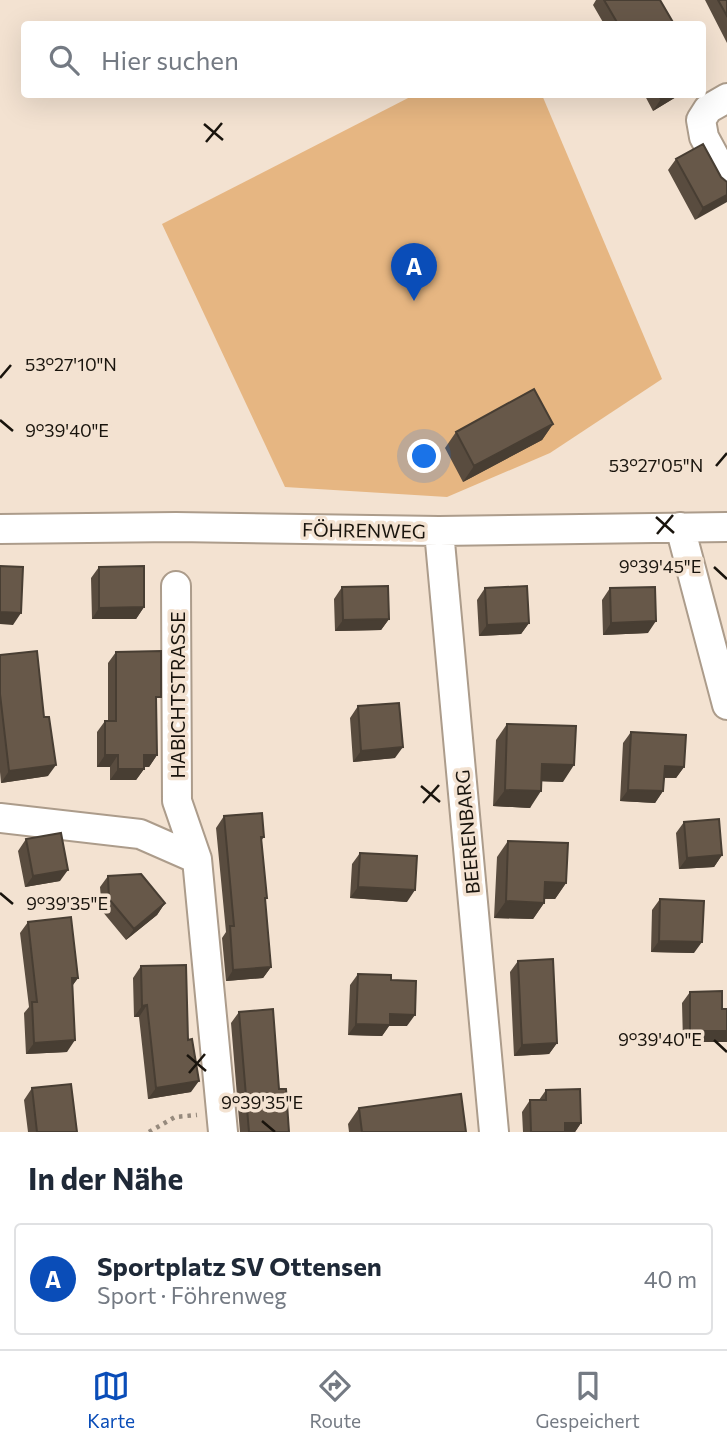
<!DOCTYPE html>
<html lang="de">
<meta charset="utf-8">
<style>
:root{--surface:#fff;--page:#f2f2f3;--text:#1f2937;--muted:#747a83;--line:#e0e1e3;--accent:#0a4db8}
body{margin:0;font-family:Commissioner,sans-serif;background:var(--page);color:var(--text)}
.you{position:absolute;left:425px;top:457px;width:24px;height:24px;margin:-18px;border:5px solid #fff;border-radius:50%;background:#1a73e8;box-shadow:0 0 0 10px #1a73e833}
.badge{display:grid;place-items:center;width:46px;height:46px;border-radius:50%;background:var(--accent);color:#fff;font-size:23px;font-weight:700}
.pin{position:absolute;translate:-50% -58px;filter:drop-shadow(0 2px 4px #0008)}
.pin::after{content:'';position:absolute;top:37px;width:24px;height:21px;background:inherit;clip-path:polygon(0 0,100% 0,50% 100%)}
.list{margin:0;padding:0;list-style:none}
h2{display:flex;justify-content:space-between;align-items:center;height:91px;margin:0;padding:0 28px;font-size:30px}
h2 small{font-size:23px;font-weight:400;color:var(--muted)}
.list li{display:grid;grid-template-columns:46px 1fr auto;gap:21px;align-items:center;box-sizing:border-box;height:112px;margin:0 14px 14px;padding:0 14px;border:2px solid var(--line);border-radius:7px}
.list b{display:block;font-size:26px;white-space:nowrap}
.list p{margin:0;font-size:23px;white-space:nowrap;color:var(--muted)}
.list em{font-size:23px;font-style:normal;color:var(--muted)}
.icon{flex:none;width:38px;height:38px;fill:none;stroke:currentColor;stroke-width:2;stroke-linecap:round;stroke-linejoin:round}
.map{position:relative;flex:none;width:727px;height:1132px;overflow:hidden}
.search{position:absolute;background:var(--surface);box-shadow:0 7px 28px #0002;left:21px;right:21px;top:21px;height:77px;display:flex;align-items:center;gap:18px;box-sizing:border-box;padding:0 24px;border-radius:7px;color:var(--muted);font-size:26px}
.sheet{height:217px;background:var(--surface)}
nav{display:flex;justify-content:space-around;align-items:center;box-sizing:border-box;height:98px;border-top:2px solid var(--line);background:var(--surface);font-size:19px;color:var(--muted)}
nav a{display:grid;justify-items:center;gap:4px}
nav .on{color:var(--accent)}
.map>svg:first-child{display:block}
.green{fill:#e6b682}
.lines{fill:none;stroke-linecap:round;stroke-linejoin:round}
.minor-casing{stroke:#ac9c8b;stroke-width:32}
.path{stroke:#968a7d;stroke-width:4.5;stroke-dasharray:3.5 5;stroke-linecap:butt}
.minor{stroke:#fff;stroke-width:28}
.wall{fill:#594c3f}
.shaded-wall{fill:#483e33}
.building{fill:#675849;stroke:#483e33;stroke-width:2}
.ticks{fill:none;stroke:#19140d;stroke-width:2.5}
.labels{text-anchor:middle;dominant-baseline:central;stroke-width:7;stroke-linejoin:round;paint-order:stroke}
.street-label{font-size:19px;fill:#19140d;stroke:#f3e2d1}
.ticks-label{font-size:18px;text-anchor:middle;fill:#19140d;stroke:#f3e2d1;stroke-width:7;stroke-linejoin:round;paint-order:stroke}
</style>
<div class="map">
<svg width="727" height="1132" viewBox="0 0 727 1132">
<rect width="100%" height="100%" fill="#f3e2d1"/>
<path class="green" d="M 414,95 L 542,95 L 662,379 L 550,453 L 447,497 L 285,487 L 162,224 Z"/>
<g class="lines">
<g class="minor-casing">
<path id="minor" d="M 727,98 L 708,109 L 701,120 L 704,137 L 727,180
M 680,527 L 727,705
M 0,529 L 176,527 L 439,531 L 727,527
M 439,531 L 494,1132
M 176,586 L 177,801 L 197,859
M 0,818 L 140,834 L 197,859 L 223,1132"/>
</g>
<path class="path" d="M 149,1132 L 175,1117 L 197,1115"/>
<use href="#minor" class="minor"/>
</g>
<path class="wall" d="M 596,0 L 660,0 L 674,24 L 604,24 L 593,5 Z
M 705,0 L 727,0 L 727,43 Z
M 644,94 L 681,94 L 653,111 Z
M 676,159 L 721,177 L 727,182 L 695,220 L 668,170 Z
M 553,424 L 542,440 L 463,482 L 445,448 L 456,432 Z
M 99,567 L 144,607 L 136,619 L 92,619 L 91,578 Z
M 342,587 L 389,619 L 381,630 L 335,631 L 334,599 Z
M 485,588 L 529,623 L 521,634 L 479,636 L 477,600 Z
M 610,588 L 648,633 L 603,635 L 602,600 Z
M 116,652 L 156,704 L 157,755 L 149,767 L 144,767 L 144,769 L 136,780 L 110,780 L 110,767 L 97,767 L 97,732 L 105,721 L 108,721 L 108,663 Z
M 0,655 L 48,776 L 1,783 L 0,772 Z
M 358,706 L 395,758 L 353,762 L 350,718 Z
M 507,724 L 563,782 L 541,781 L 530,808 L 493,806 L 496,740 Z
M 631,732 L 684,767 L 676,778 L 664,778 L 663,791 L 655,803 L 620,801 L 623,743 Z
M 224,816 L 264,837 L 261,841 L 267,898 L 265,901 L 271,967 L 263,978 L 226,981 L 222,938 L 226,932 L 216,828 Z
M 684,822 L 722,855 L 714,867 L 679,869 L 676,833 Z
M 26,839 L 60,881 L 25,887 L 18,851 Z
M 508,841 L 566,883 L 555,899 L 545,899 L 544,903 L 533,919 L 494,918 L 497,857 Z
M 360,853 L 407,902 L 350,898 L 352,864 Z
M 108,876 L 165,903 L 157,915 L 126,940 L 102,911 L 100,887 Z
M 660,899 L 694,953 L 651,952 L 652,910 Z
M 28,922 L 78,978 L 72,986 L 67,1052 L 26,1054 L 24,1013 L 29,1007 L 20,933 Z
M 518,961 L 557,1043 L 549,1054 L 514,1056 L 510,972 Z
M 141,966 L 188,1040 L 191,1092 L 148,1099 L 139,1017 L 134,1017 L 133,978 Z
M 358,974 L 391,980 L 407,1026 L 389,1026 L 382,1036 L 348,1035 L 350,985 Z
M 690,992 L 722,1009 L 727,1009 L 727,1042 L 683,1042 L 682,1003 Z
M 239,1012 L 279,1089 L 288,1132 L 240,1132 L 231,1023 Z
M 32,1088 L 77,1132 L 28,1132 L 24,1100 Z
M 546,1090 L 581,1123 L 575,1132 L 523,1132 L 522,1112 L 530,1100 L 539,1100 Z
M 359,1108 L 466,1132 L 349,1132 L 348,1124 Z"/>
<path class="shaded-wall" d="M 669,94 L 681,94 L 653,111 L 661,99 Z
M 727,195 L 727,202 L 695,220 L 703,208 Z
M 553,424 L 542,440 L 463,482 L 474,466 Z
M 144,607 L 136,619 L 92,619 L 99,608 Z
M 0,612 L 21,613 L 13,625 L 0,624 Z
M 389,619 L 381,630 L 335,631 L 343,620 Z
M 656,621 L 648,633 L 603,635 L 611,623 Z
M 529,623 L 521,634 L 479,636 L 487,625 Z
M 403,747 L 395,758 L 353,762 L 361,751 Z
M 105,755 L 118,755 L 110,767 L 97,767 Z
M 144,755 L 157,755 L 149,767 L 136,767 Z
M 542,764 L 574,765 L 563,782 L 531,781 Z
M 56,765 L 48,776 L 1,783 L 9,771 Z
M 665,766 L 684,767 L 676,778 L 657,777 Z
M 118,769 L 144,769 L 136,780 L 110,780 Z
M 505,790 L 541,791 L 530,808 L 493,806 Z
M 628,790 L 663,791 L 655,803 L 620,801 Z
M 722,855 L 714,867 L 679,869 L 687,858 Z
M 68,870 L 60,881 L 25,887 L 33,876 Z
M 545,882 L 566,883 L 555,899 L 534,898 Z
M 358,887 L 415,890 L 407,902 L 350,898 Z
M 506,901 L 544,903 L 533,919 L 494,918 Z
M 165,903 L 157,915 L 126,940 L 134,929 Z
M 659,941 L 702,942 L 694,953 L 651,952 Z
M 271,967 L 263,978 L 226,981 L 233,970 Z
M 72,978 L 78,978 L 70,989 Z
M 147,1005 L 139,1017 L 134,1017 L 142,1006 Z
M 390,1014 L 415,1015 L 407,1026 L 389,1026 L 382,1036 L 348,1035 L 356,1024 Z
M 690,1031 L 727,1031 L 727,1042 L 683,1042 Z
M 75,1040 L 67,1052 L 26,1054 L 34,1043 Z
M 557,1043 L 549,1054 L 514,1056 L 522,1045 Z
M 199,1081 L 191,1092 L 148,1099 L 156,1088 Z
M 565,1123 L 581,1123 L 575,1132 L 559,1132 Z"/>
<path class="building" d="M 604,0 L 660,0 L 674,24 L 618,24 Z
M 718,0 L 727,0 L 727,16 Z
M 658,94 L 669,94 L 661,99 Z
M 703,144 L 721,177 L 727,182 L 727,195 L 703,208 L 676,159 Z
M 534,389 L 553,424 L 474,466 L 456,432 Z
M 0,566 L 23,567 L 21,613 L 0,612 Z
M 144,566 L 144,607 L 99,608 L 99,567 Z
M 388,586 L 389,619 L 343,620 L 342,587 Z
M 527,586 L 529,623 L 487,625 L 485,588 Z
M 655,587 L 656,621 L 611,623 L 610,588 Z
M 37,651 L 44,717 L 49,717 L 56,765 L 9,771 L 0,694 L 0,655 Z
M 161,651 L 161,697 L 156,697 L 157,755 L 144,755 L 144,769 L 118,769 L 118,755 L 105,755 L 105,721 L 116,721 L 116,652 Z
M 399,703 L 403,747 L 361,751 L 358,706 Z
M 507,724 L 576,726 L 574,765 L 542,764 L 541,791 L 505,790 Z
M 631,732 L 686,735 L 684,767 L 665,766 L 663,791 L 628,790 Z
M 262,813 L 264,837 L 261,837 L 267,898 L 265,898 L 271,967 L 233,970 L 230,926 L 234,926 L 224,816 Z
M 719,819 L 722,855 L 687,858 L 684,822 Z
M 61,833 L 68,870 L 33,876 L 26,839 Z
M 508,841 L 568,843 L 566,883 L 545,882 L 544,903 L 506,901 Z
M 360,853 L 417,856 L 415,890 L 358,887 Z
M 141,874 L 165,903 L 134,929 L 109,899 L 108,876 Z
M 660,899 L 704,901 L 702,942 L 659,941 Z
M 71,917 L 78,978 L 72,978 L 75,1040 L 34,1043 L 32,1002 L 37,1002 L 28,922 Z
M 553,959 L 557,1043 L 522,1045 L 518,961 Z
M 186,965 L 188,1040 L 192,1039 L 199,1081 L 156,1088 L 147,1005 L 142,1006 L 141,966 Z
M 358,974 L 391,975 L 391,980 L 416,981 L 415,1015 L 390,1014 L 390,1025 L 356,1024 Z
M 722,991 L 722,1009 L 727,1009 L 727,1031 L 690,1031 L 690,992 Z
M 273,1009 L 279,1089 L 286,1089 L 289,1132 L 249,1132 L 239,1012 Z
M 71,1084 L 77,1132 L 37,1132 L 32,1088 Z
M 580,1089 L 581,1123 L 565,1123 L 565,1132 L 531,1132 L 530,1100 L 546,1100 L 546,1090 Z
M 461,1094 L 466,1132 L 362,1132 L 359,1108 Z"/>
<path class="ticks" d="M 204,124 L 223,140M 206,142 L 222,123M 0,378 L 11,365M 0,420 L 13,431M 716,466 L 727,453M 656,517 L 674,533M 657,534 L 673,515M 714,567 L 727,579M 421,786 L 440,802M 423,803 L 439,785M 0,893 L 13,904M 714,1040 L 727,1052M 187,1055 L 206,1071M 189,1073 L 205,1054M 262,1121 L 275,1132"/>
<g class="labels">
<g class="street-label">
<text transform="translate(364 530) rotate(1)">FÖHRENWEG</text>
<text transform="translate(177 695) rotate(-90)">HABICHTSTRASSE</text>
<text transform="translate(467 832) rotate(-95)">BEERENBARG</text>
</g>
</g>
<g class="ticks-label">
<text x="71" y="371">53°27'10"N</text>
<text x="67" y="437">9°39'40"E</text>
<text x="656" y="472">53°27'05"N</text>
<text x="660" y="573">9°39'45"E</text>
<text x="67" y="910">9°39'35"E</text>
<text x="660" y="1046">9°39'40"E</text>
<text x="262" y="1109">9°39'35"E</text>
</g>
</svg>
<div class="you"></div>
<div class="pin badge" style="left:414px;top:301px">A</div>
<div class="search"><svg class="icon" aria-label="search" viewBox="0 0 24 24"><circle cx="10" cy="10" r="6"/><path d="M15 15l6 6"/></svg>Hier suchen</div>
</div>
<section class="sheet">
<h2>In der Nähe<small></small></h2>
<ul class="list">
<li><span class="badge">A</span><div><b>Sportplatz SV Ottensen</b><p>Sport · Föhrenweg</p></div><em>40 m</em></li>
</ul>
</section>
<nav>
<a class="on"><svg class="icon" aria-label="map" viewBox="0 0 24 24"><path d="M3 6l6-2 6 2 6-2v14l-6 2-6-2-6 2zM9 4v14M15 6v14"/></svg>Karte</a>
<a><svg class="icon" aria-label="directions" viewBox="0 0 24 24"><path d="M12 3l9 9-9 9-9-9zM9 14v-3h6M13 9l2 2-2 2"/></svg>Route</a>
<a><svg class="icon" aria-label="saved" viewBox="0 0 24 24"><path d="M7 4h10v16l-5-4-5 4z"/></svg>Gespeichert</a>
</nav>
